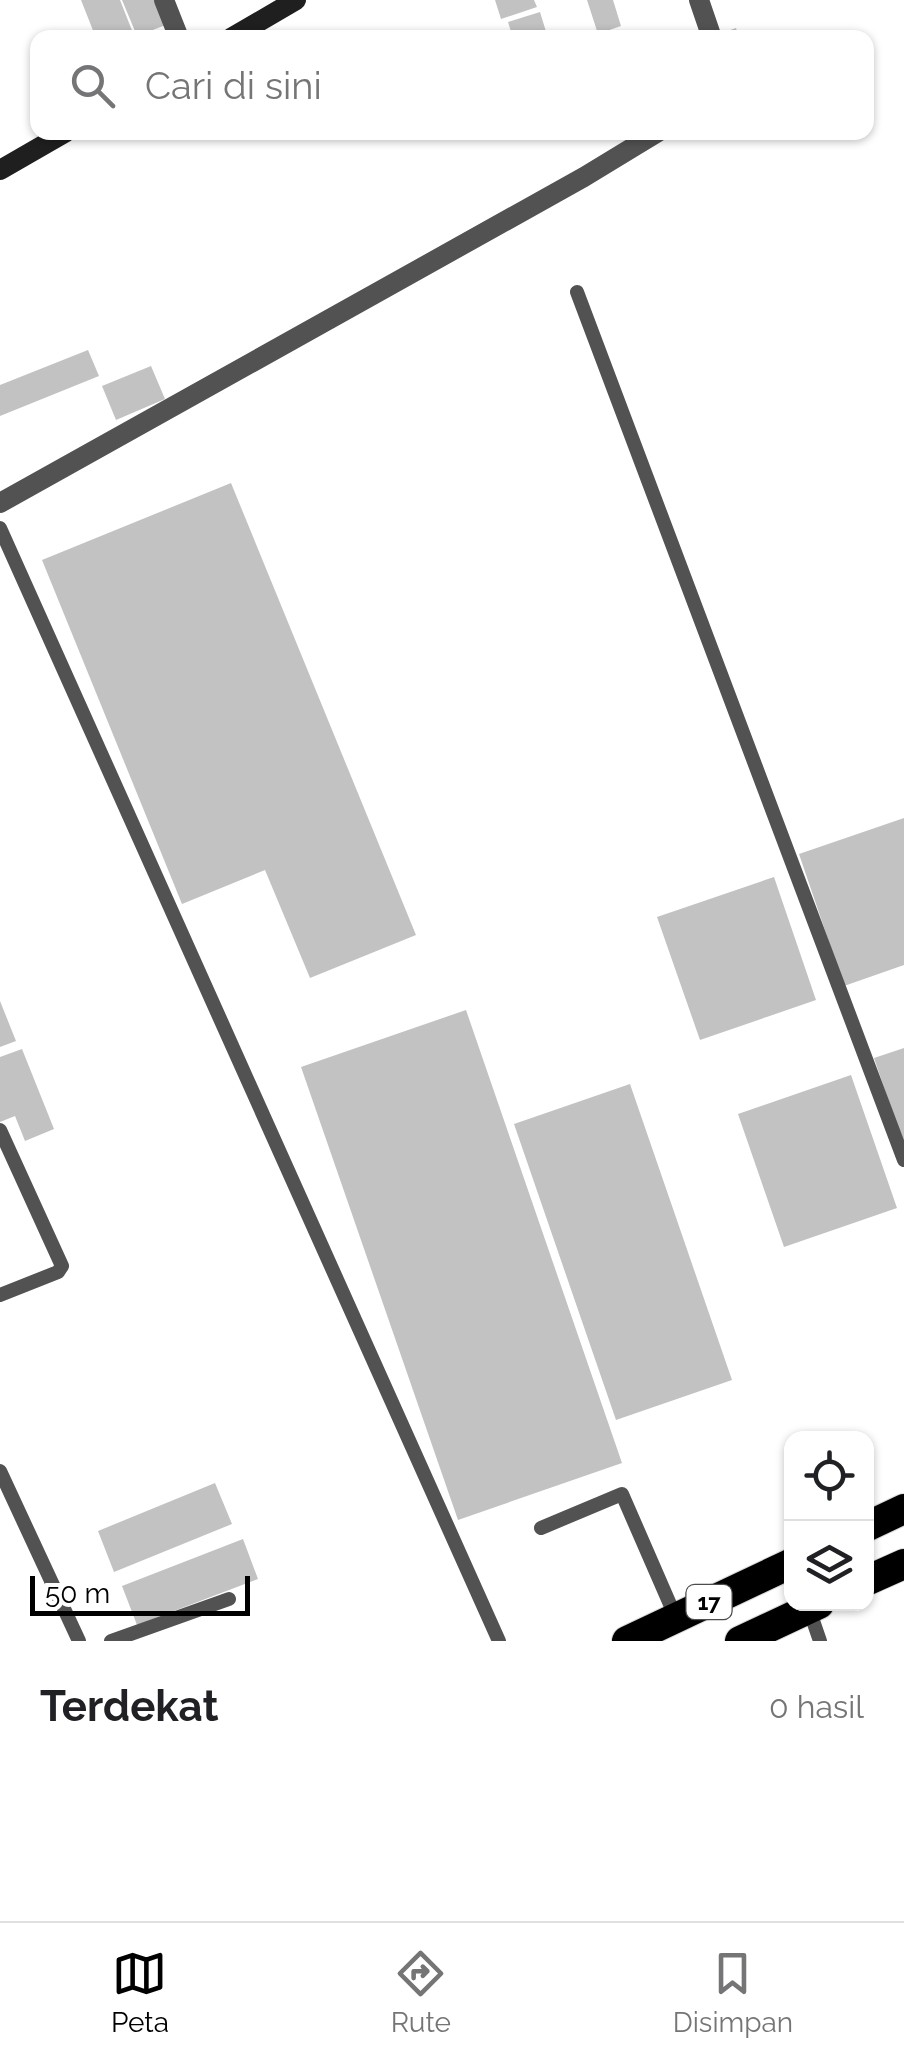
<!DOCTYPE html>
<html lang="id">
<style>
:root{--surface:#fff;--page:#f6f6f6;--text:#202124;--muted:#757577;--line:#e0e0e0;--accent:#000}
body{margin:0;font-family:Raleway,sans-serif;background:var(--page);color:var(--text)}
.controls{position:absolute;right:30px;bottom:30px;display:grid;overflow:hidden;border-radius:20px;box-shadow:0 2px 8px #0004}
.controls button{width:90px;height:90px;display:grid;place-items:center;padding:0;border:0;border-bottom:2px solid var(--line);background:var(--surface);color:var(--text);font:50px sans-serif}
.scale{position:absolute;left:30px;bottom:25px;width:220px;box-sizing:border-box;padding-left:10px;border:5px solid #000;border-top:0;font-size:28px;line-height:35px;white-space:nowrap;color:#000;-webkit-text-stroke:8px #fff;paint-order:stroke}
.list{margin:0;padding:0;list-style:none}
h2{display:flex;justify-content:space-between;align-items:center;height:130px;margin:0;padding:0 40px;font-size:42px}
h2 small{font-size:32px;font-weight:400;color:var(--muted)}
.icon{flex:none;width:55px;height:55px;fill:none;stroke:currentColor;stroke-width:2;stroke-linecap:round;stroke-linejoin:round}
.map{position:relative;flex:none;width:904px;height:1641px;overflow:hidden}
.search{position:absolute;background:var(--surface);box-shadow:0 2px 8px #0004;left:30px;right:30px;top:30px;height:110px;display:flex;align-items:center;gap:25px;box-sizing:border-box;padding:0 35px;border-radius:20px;color:var(--muted);font-size:38px}
.sheet{height:280px;background:var(--surface)}
nav{display:flex;justify-content:space-around;align-items:center;box-sizing:border-box;height:140px;border-top:2px solid var(--line);background:var(--surface);font-size:28px;color:var(--muted)}
nav a{display:grid;justify-items:center;gap:5px}
nav .on{color:var(--accent)}
.map>svg:first-child{display:block}
.building{fill:#c2c2c2}
.lines{fill:none;stroke-linecap:round;stroke-linejoin:round}
.highway-casing{stroke:#dbdbdb;stroke-width:32}
.lane{stroke:#525252;stroke-width:14}
.street{stroke:#525252;stroke-width:20}
.secondary{stroke:#1f1f1f;stroke-width:20}
.highway{stroke:#000;stroke-width:30}
.labels{text-anchor:middle;dominant-baseline:central;stroke-width:8;stroke-linejoin:round;paint-order:stroke}
.shield{fill:#fff;stroke:#4c4c4c;stroke-width:2.5}
.shield-label{font-size:22px;font-weight:bold;fill:#000}
</style>
<div class="map">
<svg width="904" height="1641" viewBox="0 0 904 1641">
<rect width="100%" height="100%" fill="#fff"/>
<path class="building" d="M 81,0 L 120,0 L 135,38 L 96,38 Z
M 122,0 L 162,0 L 171,23 L 137,36 Z
M 495,0 L 534,0 L 537,7 L 501,19 Z
M 587,0 L 613,0 L 621,26 L 598,34 Z
M 540,12 L 548,38 L 513,38 L 508,22 Z
M 736,28 L 739,38 L 720,38 L 719,34 Z
M 88,350 L 99,376 L 0,416 L 0,385 Z
M 151,366 L 165,399 L 116,420 L 102,386 Z
M 231,483 L 416,935 L 310,978 L 265,870 L 182,904 L 42,560 Z
M 904,818 L 904,965 L 844,986 L 799,854 Z
M 774,877 L 816,1000 L 700,1040 L 657,917 Z
M 0,1001 L 16,1041 L 0,1047 Z
M 466,1010 L 622,1463 L 458,1520 L 301,1067 Z
M 904,1048 L 904,1143 L 903,1143 L 874,1058 Z
M 22,1049 L 54,1129 L 25,1141 L 15,1116 L 0,1122 L 0,1057 Z
M 851,1075 L 897,1208 L 784,1247 L 738,1114 Z
M 630,1084 L 732,1380 L 616,1420 L 514,1124 Z
M 215,1483 L 232,1524 L 114,1572 L 98,1531 Z
M 243,1539 L 258,1579 L 137,1625 L 122,1586 Z"/>
<g class="lines">
<g class="highway-casing">
<path id="highway" d="M 866,1527 L 904,1509
M 866,1581 L 904,1564
M 627,1641 L 792,1563
M 740,1641 L 819,1604"/>
</g>
<path class="lane" d="M 577,292 L 904,1160
M 0,528 L 499,1641
M 0,1130 L 62,1266 L 58,1272 L 0,1295
M 0,1471 L 79,1641
M 541,1528 L 622,1494 L 676,1618
M 809,1609 L 820,1641
M 111,1641 L 229,1599"/>
<path class="street" d="M 164,0 L 179,38
M 699,0 L 712,38
M 0,503 L 584,177 L 658,132"/>
<path class="secondary" d="M 231,38 L 296,0
M 0,170 L 66,132"/>
<use href="#highway" class="highway"/>
</g>
<g class="labels">
<rect class="shield" x="686.5" y="1585" width="45" height="34" rx="8"/>
<g class="shield-label">
<text x="709" y="1602">17</text>
</g>
</g>
</svg>
<div class="controls">
<button><svg class="icon" aria-label="locate" viewBox="0 0 24 24"><circle cx="12" cy="12" r="6"/><path d="M12 2v4M12 18v4M2 12h4M18 12h4"/></svg></button>
<button><svg class="icon" aria-label="layers" viewBox="0 0 24 24"><path d="M12 4l9 5-9 5-9-5zM3 14l9 5 9-5"/></svg></button>
</div>
<div class="scale">50 m</div>
<div class="search"><svg class="icon" aria-label="search" viewBox="0 0 24 24"><circle cx="10" cy="10" r="6"/><path d="M15 15l6 6"/></svg>Cari di sini</div>
</div>
<section class="sheet">
<h2>Terdekat<small>0 hasil</small></h2>
<ul class="list">
</ul>
</section>
<nav>
<a class="on"><svg class="icon" aria-label="map" viewBox="0 0 24 24"><path d="M3 6l6-2 6 2 6-2v14l-6 2-6-2-6 2zM9 4v14M15 6v14"/></svg>Peta</a>
<a><svg class="icon" aria-label="directions" viewBox="0 0 24 24"><path d="M12 3l9 9-9 9-9-9zM9 14v-3h6M13 9l2 2-2 2"/></svg>Rute</a>
<a><svg class="icon" aria-label="saved" viewBox="0 0 24 24"><path d="M7 4h10v16l-5-4-5 4z"/></svg>Disimpan</a>
</nav>
